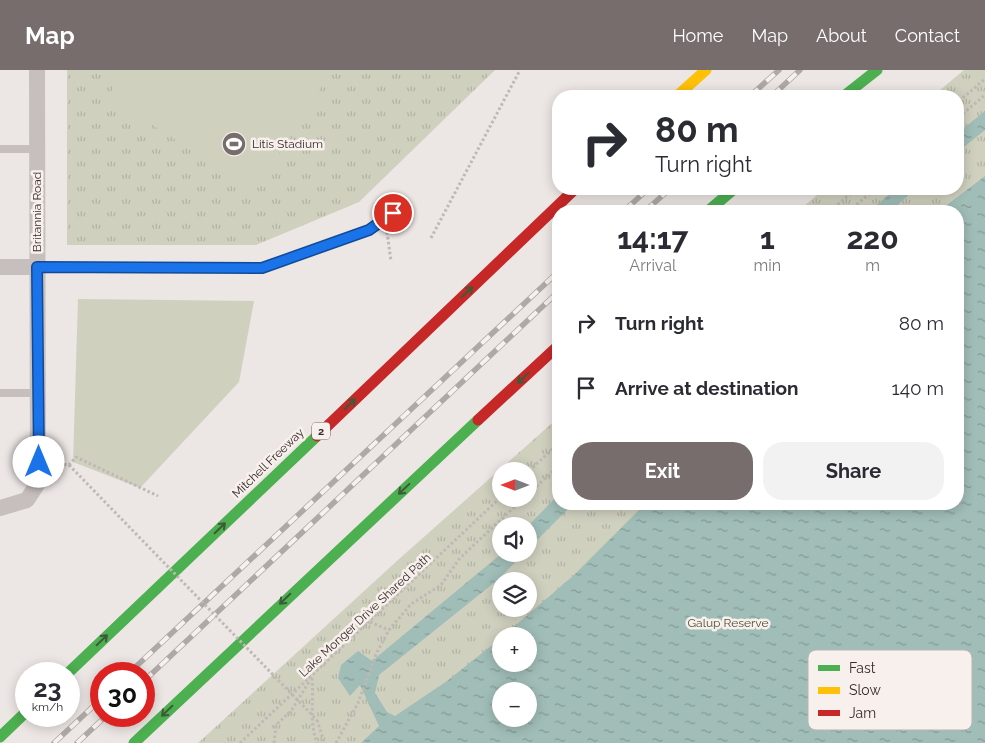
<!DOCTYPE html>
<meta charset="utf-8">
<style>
:root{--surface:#fff;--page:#f2f2f3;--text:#2b2b33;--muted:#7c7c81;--accent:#766d6c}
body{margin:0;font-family:Raleway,sans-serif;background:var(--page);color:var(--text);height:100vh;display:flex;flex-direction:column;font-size:19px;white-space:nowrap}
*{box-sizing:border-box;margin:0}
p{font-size:16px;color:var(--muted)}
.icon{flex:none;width:28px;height:28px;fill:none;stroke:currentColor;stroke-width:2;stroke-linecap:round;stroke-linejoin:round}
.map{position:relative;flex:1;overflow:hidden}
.details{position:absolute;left:552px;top:135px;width:412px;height:305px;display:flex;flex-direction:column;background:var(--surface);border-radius:20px;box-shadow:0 2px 12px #0003}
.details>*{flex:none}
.banner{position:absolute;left:552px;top:20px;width:412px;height:105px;border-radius:20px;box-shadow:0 2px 12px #0003;background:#fff;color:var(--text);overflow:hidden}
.needle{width:32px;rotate:270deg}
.fabs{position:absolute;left:492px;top:392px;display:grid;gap:10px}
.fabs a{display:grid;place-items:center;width:45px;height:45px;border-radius:50%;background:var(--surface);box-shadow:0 2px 12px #0003;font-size:25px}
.speed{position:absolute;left:15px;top:592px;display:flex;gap:10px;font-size:25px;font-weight:700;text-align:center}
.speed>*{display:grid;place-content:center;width:65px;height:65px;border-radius:50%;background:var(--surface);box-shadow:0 2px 12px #0003;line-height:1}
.speed small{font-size:12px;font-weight:400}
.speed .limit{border:8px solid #d22;background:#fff;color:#111}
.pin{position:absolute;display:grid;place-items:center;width:42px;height:42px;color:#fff;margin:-21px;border:2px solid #fff;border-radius:50%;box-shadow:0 1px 5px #0007}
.me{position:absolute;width:55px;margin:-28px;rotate:0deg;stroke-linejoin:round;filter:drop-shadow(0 0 4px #0008)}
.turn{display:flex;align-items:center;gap:18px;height:105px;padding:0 20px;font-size:22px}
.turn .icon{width:65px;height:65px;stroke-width:2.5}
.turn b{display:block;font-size:35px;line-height:42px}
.eta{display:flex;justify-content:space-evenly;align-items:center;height:85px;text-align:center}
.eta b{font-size:30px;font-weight:700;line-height:35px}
.action{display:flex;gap:10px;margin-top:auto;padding:10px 20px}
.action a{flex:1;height:58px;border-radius:20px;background:var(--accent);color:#fff;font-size:20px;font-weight:700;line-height:58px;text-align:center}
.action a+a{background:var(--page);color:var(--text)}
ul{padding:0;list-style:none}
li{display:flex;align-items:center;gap:15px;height:65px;padding:0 20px}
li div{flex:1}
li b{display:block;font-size:19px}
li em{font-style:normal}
header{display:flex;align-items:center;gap:30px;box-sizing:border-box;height:70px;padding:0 25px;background:var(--accent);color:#fff}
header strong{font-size:24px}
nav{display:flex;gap:28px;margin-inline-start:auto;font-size:18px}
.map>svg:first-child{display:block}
</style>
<header>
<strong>Map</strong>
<nav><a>Home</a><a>Map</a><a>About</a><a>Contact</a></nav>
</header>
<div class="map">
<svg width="985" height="673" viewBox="0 0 985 673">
<defs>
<pattern id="park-tufts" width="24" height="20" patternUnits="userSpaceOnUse" patternTransform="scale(1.25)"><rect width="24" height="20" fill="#d0d0bf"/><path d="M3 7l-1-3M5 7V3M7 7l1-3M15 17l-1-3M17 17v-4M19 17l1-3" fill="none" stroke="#b3b3a4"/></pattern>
<pattern id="water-ripples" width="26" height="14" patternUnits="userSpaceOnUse" patternTransform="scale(1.25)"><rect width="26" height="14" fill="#a1bdb7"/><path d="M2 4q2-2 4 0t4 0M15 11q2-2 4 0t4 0" fill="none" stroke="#849a95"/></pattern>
</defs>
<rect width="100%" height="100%" fill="#ece6e4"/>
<path fill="url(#park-tufts)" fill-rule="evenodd" d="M67 0H495L359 132 256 175H67Z
M964 0H985V673H198L398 490 559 347V434H959V141H798L824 119H959V26H933ZM501 401H529V429H501ZM501 456H529V484H501ZM501 511H529V539H501ZM501 566H529V594H501ZM501 621H529V649H501Z"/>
<path fill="#d0d0bf" d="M125 0H332L256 120 108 27Z
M78 229 254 231 239 312 140 418 73 392Z"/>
<path fill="url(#water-ripples)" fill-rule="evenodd" d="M985 41V60L959 81V62Z
M985 106V673H361L379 656 360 615 350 626 338 608 341 595 358 581 372 591 501 484H523L500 508 379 605 375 623 387 642 395 646 447 611 501 568V594H529V566H503L574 505 645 434H959V141H939ZM501 621H529V649H501Z
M895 119H915L891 141H870Z
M559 424V434H573L529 478 528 456Z"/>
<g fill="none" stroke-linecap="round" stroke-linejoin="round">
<path stroke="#bfb8b5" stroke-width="3" stroke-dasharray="2.5 2.5" stroke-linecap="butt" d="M959 31 985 9
M959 47 985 25
M830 141 856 119
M849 141 875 119
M387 162 391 191
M431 168 520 0
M54 393 69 395 76 387 158 426
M529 401 559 373
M529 423 559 396
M370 552 389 560
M312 608C314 630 309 652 317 673
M317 650 323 668 321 673
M240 673 501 427
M274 673 276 655 291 641 309 612
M336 673 358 633 376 584 389 560 411 534 441 515 460 488 523 429"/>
<path stroke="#c6bfbd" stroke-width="8" d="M0 79H37
M37 197 262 198 369 160 393 143
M0 323H38"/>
<path stroke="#c6bfbd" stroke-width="16" d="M0 197H37
M0 438 27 430 38 413 37 0"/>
<path stroke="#4caf50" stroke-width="11" d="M844 26 877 0
M708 141 734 119
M67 604 317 366
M0 667 26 642
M134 673 478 350"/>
<path stroke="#ffc107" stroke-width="11" d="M677 26 706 0"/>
<path stroke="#c62828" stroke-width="11" d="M478 350 559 275
M317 366 575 119"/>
<g stroke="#aea9a7" stroke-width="5.5">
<path id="rail" d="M750 26 779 0
M772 26 800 0
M624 141 648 119
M645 141 670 119
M128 604 559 201
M144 611 559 221
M54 673 101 629
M77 673 106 646"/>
</g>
<use href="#rail" stroke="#f8f0ec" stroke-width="4" stroke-dasharray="11" stroke-linecap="butt"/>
<path stroke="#bfb8b5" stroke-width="3" stroke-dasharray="2.5 2.5" stroke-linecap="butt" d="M69 395 317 650"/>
</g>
<defs><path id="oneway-shaft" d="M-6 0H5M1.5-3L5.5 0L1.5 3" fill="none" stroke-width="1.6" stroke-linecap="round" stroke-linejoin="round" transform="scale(1.25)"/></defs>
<g stroke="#3e5a38">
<use href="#oneway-shaft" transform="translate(467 222) rotate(-44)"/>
<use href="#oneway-shaft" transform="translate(523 308) rotate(137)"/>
<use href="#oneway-shaft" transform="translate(350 334) rotate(-44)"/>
<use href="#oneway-shaft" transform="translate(404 419) rotate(137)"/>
<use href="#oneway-shaft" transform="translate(220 458) rotate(-44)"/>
<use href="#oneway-shaft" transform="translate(285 529) rotate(136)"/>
<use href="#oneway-shaft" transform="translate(102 570) rotate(-44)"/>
<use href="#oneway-shaft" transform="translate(167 641) rotate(136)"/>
</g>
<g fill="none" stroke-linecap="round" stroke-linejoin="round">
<g stroke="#114b97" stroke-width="12">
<path id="route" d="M39 392 37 197 262 198 369 160 393 143"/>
</g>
<use href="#route" stroke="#1a73e8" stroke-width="9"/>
</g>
<defs>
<g id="stadium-disc" transform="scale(1.25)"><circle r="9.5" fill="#766d6c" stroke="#f8f0ec"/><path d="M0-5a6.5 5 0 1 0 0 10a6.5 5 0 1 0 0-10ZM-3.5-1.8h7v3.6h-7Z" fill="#fff"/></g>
</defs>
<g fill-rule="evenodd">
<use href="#stadium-disc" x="234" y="74"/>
</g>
<g text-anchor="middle" stroke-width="5" stroke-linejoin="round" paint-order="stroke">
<rect fill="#f8f0ec" stroke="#716765" stroke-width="1" x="312" y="352.5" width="18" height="17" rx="4"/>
<g font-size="11" font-weight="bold" fill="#372c2b">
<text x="321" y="365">2</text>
</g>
<g font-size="12" fill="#372c2b" stroke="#f8f0ec" text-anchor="start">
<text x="252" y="78">Litis Stadium</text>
</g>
<g font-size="12" fill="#372c2b" stroke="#f8f0ec">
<text transform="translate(37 142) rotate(-90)" y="4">Britannia Road</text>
<text transform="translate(268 393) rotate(-44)" y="4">Mitchell Freeway</text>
<text transform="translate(365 545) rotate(-43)" y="4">Lake Monger Drive Shared Path</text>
</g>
<g font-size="12" fill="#4c5231" stroke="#f8f0ec">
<text x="728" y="557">Galup Reserve</text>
</g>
</g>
<rect x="808" y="580" width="164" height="80" rx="8" fill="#f8f0ec" stroke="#beb5b2" stroke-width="1"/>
<rect x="818" y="595" width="22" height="6" fill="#4caf50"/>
<rect x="818" y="617" width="22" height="7" fill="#ffc107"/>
<rect x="818" y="640" width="22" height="6" fill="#c62828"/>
<g font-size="14" fill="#372c2b">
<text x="849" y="603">Fast</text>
<text x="849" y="625">Slow</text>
<text x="849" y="648">Jam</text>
</g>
</svg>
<div class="fabs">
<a><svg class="needle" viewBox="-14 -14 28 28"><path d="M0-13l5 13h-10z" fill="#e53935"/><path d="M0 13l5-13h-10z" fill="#7c7c81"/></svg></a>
<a><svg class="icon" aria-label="sound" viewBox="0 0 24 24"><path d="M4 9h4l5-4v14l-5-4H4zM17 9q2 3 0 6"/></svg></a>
<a><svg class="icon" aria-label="layers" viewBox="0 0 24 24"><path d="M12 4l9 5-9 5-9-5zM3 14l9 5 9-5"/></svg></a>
<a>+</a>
<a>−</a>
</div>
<div class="speed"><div>23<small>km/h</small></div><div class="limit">30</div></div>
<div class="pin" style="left:393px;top:143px;background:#d93025"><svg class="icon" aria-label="arrive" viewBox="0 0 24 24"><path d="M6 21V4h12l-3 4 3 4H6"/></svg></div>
<svg class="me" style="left:39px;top:392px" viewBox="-20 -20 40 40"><circle r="19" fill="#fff"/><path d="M0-13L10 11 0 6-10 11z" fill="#1a73e8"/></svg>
<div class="banner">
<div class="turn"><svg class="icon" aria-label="right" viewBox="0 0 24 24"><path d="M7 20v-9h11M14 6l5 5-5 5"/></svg><div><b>80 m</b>Turn right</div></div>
</div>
<section class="details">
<div class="eta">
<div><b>14:17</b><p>Arrival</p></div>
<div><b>1</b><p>min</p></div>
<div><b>220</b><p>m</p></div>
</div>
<ul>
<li><svg class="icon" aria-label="right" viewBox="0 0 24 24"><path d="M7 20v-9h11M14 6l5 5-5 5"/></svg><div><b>Turn right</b></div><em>80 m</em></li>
<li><svg class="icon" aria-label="arrive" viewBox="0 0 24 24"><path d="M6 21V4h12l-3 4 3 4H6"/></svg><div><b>Arrive at destination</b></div><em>140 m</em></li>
</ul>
<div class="action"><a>Exit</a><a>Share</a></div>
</section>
</div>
